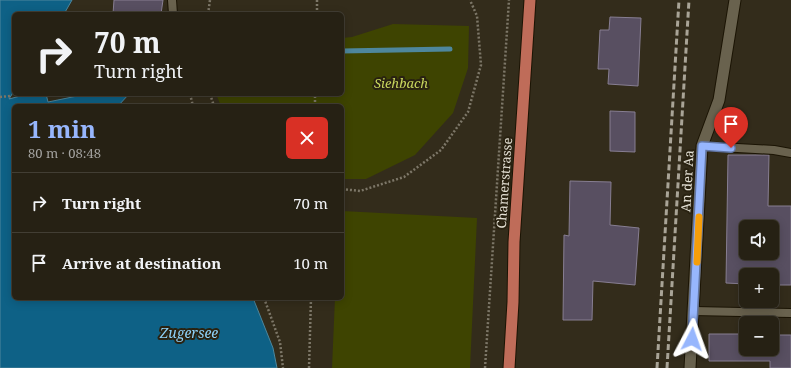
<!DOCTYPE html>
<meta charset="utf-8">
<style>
:root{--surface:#262114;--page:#322e22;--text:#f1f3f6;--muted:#a4a3a0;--line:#423e34;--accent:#97b6fd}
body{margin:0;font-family:"Noto Serif",serif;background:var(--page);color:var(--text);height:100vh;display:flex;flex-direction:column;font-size:15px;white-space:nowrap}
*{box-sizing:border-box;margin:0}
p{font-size:13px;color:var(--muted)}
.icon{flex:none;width:22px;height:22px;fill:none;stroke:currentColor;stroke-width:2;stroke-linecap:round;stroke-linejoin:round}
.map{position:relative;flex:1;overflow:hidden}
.side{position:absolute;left:12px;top:104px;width:332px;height:196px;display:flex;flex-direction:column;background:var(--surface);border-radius:6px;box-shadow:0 2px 10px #0003,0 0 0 1px var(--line)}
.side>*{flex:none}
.guide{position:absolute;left:12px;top:12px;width:332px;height:84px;border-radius:6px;box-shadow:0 2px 10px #0003,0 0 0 1px var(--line);background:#262114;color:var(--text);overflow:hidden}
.fabs{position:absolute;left:739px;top:220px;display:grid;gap:8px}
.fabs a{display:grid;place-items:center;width:40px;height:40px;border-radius:6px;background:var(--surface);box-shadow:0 2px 10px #0003,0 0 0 1px var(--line);font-size:20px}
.pin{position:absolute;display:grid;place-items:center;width:34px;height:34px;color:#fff;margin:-41px -17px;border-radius:50% 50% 50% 0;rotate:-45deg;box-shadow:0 0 4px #0007}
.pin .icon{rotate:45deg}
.me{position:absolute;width:44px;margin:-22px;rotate:4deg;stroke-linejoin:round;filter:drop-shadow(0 0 3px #0008)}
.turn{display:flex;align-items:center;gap:14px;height:84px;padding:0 16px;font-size:18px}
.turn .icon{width:52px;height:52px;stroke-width:2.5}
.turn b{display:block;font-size:28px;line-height:34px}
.round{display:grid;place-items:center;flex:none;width:42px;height:42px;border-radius:6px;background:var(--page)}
.summary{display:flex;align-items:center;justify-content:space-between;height:68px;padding:0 16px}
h1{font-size:24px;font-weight:700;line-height:30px;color:var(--accent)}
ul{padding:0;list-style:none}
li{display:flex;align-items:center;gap:12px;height:60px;padding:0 16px;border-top:1px solid var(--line)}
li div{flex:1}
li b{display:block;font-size:15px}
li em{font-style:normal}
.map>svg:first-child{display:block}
</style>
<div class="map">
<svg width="791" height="368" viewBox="0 0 791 368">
<rect width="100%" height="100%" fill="#332c1b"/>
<path fill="#3e4401" d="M393 24 469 26 468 68 453 113 415 155 366 179H342V106H221L216 94H342V38L352 37Z
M342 211 477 218 470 368H332L335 298H342Z"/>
<path fill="#0e6186" stroke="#4e879d" d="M0 0H72L64 14H14V91L9 99 28 94H46L48 102 87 94H129L118 106H14V298H253L273 348 277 368H0Z"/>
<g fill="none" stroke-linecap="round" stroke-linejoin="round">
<path stroke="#4e879d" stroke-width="5" d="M342 51 450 49"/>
</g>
<path fill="#584f61" stroke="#877e92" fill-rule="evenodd" d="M114 0H163L161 14H113Z
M610 17 641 18 638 86 608 84 609 69H598L600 30H609Z
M610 111 635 112V152L610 151Z
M728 155H769L768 206H791V285H772V275H746V284L726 283ZM746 227H772V253H746Z
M570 181 611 182 610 225 639 228 635 285 593 281 592 320H563L564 235 569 236Z
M709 334H746V349H772V335H791V368H770V361H709Z"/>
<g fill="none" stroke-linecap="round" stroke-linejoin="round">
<g stroke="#1b1404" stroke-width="10">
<path id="service" d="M172 0 173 14
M702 146 774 150 791 153
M694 311 791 313"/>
</g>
<g stroke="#1b1404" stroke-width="13">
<path id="minor" d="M690 368 702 146 719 100 735 0"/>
</g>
<g stroke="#1b1404" stroke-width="13">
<path id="primary" d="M509 368 513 302 514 242 530 0"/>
</g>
<path stroke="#7d7768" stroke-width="2.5" stroke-dasharray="2 2" stroke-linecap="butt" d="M208 14 210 0
M317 14V0
M190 94 193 106
M210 94 214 106
M0 97 10 96
M315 106V94
M342 189 360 191 404 177 441 150 468 112 481 65 477 16 470 0
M264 298 280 342 283 368
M309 368 311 298
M485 368 509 0"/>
<use href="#service" stroke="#69624e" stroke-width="8"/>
<use href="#minor" stroke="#69624e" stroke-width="11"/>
<use href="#primary" stroke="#bf6c59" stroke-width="11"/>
<path stroke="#a9a497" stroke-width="3" stroke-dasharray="6 3" stroke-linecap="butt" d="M657 368 679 0
M667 368 689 0"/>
</g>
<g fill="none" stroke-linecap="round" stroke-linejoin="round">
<g stroke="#6276a4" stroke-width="10">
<path id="route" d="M692 339 702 146 731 148"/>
</g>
<use href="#route" stroke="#97b6fd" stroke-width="7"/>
<path stroke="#f59e0b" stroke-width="7" d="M697 262 699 217"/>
</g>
<g text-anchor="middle" stroke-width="4" stroke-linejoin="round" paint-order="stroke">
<g font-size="13" font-style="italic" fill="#c8d65d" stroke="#292211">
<text x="401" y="88">Siehbach</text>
</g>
<g font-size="13" fill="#e4e0d4" stroke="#292211">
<text transform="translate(687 181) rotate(-87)" y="5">An der Aa</text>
<text transform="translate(504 183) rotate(-86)" y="5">Chamerstrasse</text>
</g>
<g font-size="14" font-style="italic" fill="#8dd1f8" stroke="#292211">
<text x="189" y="338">Zugersee</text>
</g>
</g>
</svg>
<div class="fabs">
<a><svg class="icon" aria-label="sound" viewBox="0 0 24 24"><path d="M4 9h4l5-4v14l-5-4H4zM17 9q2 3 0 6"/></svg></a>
<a>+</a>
<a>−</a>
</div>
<div class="pin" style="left:731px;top:148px;background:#d93025"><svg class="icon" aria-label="arrive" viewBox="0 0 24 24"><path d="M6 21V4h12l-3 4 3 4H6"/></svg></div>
<svg class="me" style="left:692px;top:339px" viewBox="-20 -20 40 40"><path d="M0-17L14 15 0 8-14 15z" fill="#97b6fd" stroke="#fff" stroke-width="4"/></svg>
<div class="guide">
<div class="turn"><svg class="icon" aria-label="right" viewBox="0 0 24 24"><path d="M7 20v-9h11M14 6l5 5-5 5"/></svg><div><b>70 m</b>Turn right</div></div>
</div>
<section class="side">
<div class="summary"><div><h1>1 min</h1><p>80 m · 08:48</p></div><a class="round" style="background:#d93025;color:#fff"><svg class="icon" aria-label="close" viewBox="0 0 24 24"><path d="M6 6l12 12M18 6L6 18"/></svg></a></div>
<ul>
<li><svg class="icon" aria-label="right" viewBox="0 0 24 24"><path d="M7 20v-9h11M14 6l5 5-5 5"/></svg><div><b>Turn right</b></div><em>70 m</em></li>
<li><svg class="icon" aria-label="arrive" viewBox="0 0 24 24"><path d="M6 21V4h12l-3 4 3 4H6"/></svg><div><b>Arrive at destination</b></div><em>10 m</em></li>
</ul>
</section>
</div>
